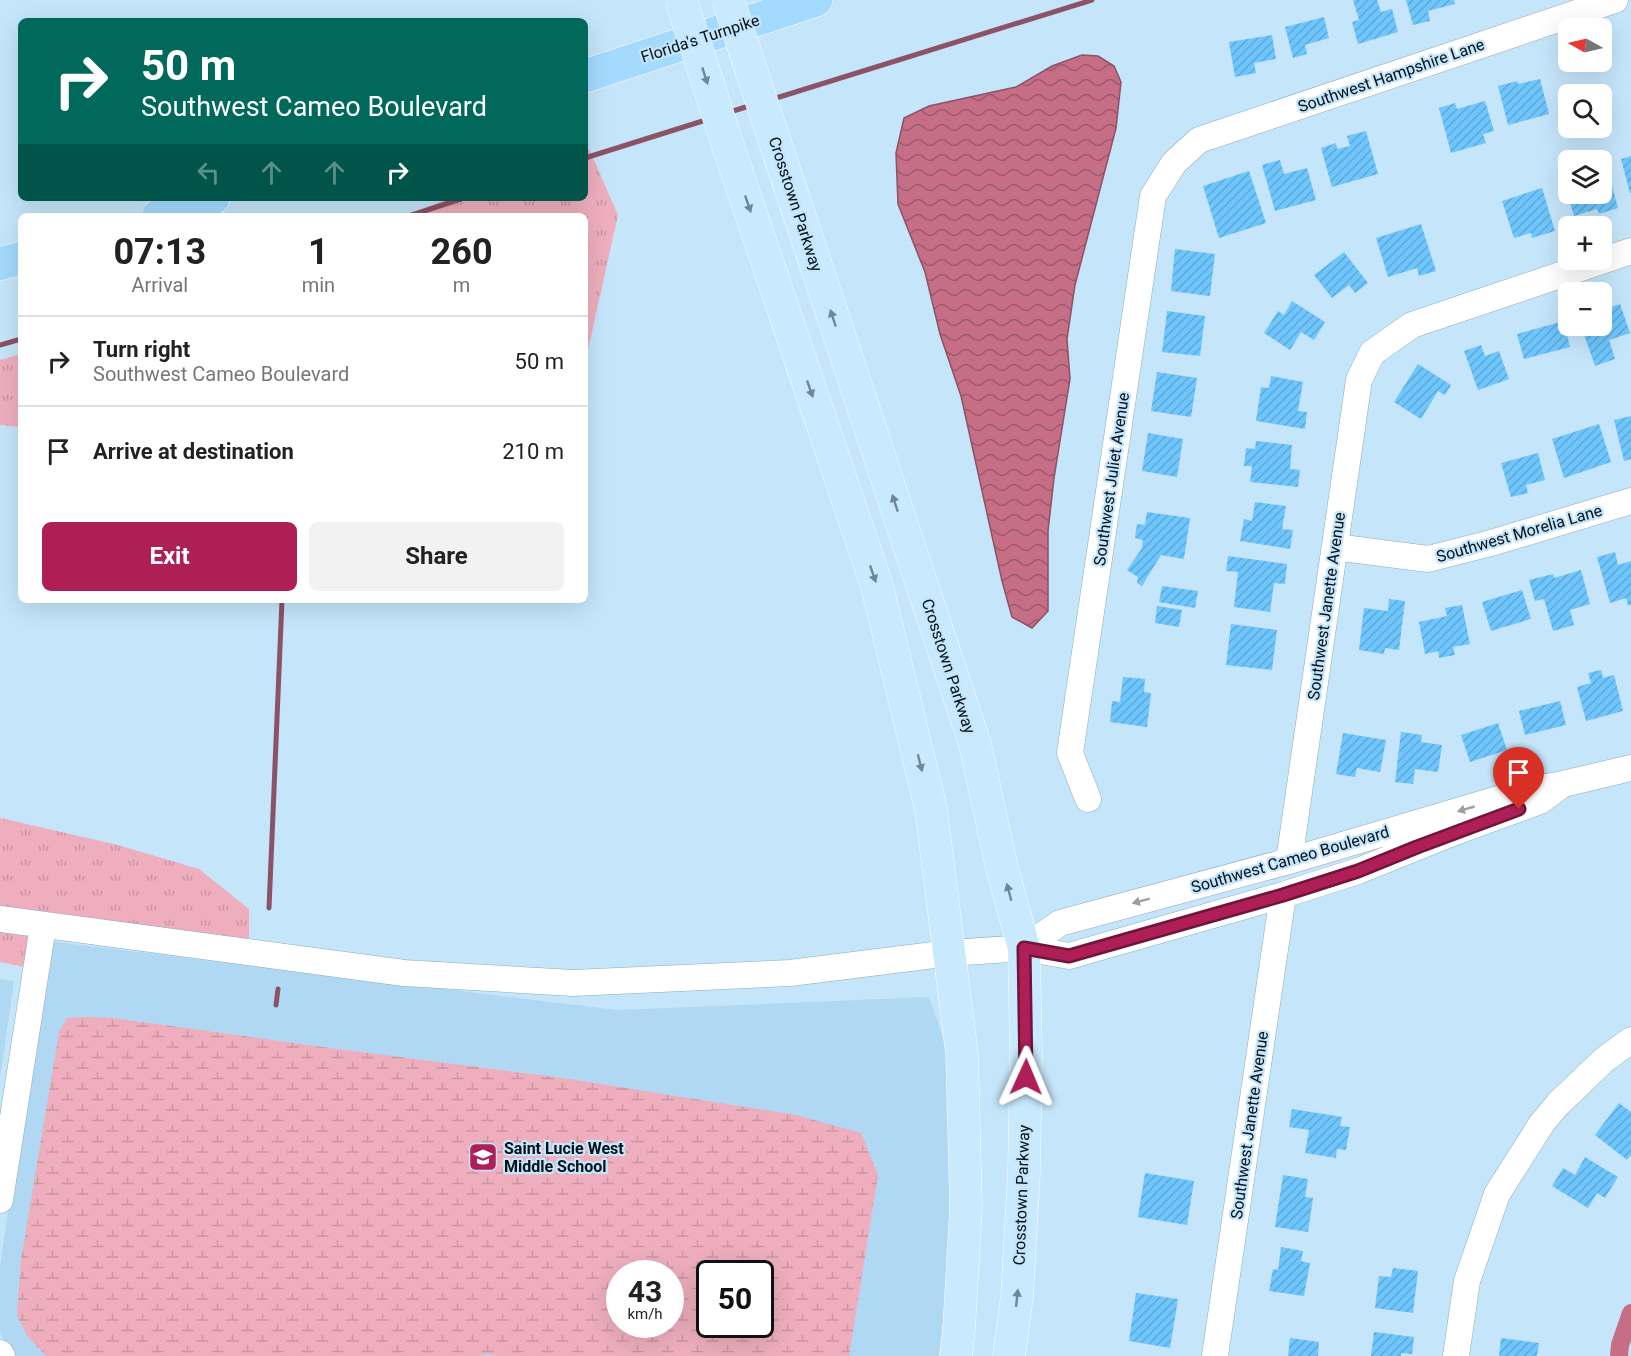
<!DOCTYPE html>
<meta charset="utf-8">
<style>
:root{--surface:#fff;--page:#f2f2f2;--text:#222;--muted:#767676;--line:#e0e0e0;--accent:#ae1f58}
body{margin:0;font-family:Roboto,sans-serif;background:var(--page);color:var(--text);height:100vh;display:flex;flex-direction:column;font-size:22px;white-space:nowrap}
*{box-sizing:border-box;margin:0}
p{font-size:20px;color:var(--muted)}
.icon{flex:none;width:33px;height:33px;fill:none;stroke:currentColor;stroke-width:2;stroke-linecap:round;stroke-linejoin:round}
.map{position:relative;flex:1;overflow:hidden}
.panel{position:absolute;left:18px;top:213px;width:570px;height:390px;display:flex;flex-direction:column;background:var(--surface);border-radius:9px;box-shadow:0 6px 24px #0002}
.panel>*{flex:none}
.top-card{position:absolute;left:18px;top:18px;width:570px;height:183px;border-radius:9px;box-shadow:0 6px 24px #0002;background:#00695c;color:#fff;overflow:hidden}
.needle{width:39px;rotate:278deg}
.controls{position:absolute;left:1558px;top:18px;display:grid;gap:12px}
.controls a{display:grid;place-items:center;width:54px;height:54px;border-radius:9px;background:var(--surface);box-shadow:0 6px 24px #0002;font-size:30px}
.speed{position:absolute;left:606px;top:1260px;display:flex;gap:12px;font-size:30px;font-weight:700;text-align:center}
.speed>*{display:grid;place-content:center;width:78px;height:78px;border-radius:50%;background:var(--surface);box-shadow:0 6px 24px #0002;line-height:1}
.speed small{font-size:15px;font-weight:400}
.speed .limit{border:3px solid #111;border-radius:9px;background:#fff;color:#111}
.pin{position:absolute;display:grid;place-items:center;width:51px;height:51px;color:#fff;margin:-62px -26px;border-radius:50% 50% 50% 0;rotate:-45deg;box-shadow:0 0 6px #0007}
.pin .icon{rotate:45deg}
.me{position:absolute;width:66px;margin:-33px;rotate:1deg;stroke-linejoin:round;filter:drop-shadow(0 0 4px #0008)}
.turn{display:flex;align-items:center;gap:21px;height:126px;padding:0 24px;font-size:27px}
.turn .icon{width:78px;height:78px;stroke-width:2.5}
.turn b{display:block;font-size:42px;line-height:51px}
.lanes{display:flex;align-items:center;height:57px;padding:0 24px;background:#0003;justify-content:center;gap:30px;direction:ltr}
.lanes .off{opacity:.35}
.eta{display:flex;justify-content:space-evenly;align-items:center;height:102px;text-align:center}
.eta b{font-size:36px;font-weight:700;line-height:42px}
.primary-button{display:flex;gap:12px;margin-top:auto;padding:12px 24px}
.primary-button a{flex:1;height:69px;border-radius:9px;background:var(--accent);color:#fff;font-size:24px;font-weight:700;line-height:69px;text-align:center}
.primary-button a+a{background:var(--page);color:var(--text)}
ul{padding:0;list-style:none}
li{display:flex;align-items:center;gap:18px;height:90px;padding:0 24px;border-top:2px solid var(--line)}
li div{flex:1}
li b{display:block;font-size:22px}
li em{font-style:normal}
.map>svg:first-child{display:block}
</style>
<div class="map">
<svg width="1631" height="1356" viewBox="0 0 1631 1356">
<defs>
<pattern id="grass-tufts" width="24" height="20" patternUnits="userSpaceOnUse" patternTransform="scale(1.5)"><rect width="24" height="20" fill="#eeaebd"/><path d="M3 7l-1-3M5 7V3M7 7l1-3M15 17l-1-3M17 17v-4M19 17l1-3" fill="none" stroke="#cb95a2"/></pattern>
<pattern id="wetland-marsh" width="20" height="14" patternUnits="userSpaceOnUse" patternTransform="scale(1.5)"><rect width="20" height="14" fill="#eeaebd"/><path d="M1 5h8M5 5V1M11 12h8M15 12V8" fill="none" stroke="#cb95a2"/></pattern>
<pattern id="water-waves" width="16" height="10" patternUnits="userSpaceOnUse" patternTransform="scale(1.5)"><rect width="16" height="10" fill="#c66e86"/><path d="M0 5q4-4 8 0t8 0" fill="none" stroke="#9f596d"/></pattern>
<pattern id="building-hatch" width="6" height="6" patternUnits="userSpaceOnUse" patternTransform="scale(1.5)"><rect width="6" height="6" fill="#6ec6fc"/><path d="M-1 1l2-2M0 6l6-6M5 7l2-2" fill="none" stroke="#5ea9d7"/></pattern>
</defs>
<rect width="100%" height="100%" fill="#c5e5fa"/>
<path fill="#b1d8f2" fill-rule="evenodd" d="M48 941 617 1010 929 997 949 1054 950 1260 939 1356H15L9 1352 0 1332V1267ZM620 1274H670V1324H620ZM710 1274H760V1324H710Z
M0 979 14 981 0 1079Z"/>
<path fill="url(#grass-tufts)" d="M589 149 618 215 587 354 585 353V216H404L450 198H585V151Z
M21 354V429L20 427 0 425V360Z
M0 818 118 845 199 869 249 909V956L46 932 34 969 0 962Z"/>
<path fill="url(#wetland-marsh)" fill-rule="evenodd" d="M87 1017 113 1018 337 1049 563 1078 796 1115 861 1133 878 1175 849 1356H498L485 1354 480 1356H46L28 1337 17 1315 21 1260 59 1032 67 1018ZM620 1274H670V1324H620ZM710 1274H760V1324H710Z"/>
<path fill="url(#water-waves)" stroke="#8c5265" stroke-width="1.5" d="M1082 55 1098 56 1114 66 1121 82 1116 128 1075 285 1067 339 1070 379 1054 478 1048 531V611L1032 628 1012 617 1002 581 961 396 940 334 925 272 898 204 896 153 904 118 929 106 1016 87 1052 66Z"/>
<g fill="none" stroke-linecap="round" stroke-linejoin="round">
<path stroke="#8c5265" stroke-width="5" d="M773 99 1092 0
M727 113 752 105
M585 158 709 119
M409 216 464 198
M0 345 21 339
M269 908 282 600
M276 1005 278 989"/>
<path stroke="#c66e86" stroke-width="18" d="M1619 1356 1620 1345 1631 1313"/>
</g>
<path fill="url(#building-hatch)" d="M1353 0H1377L1381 12 1392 9 1398 32 1358 44 1352 22 1359 20Z
M1406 0H1454L1455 4 1428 11 1430 21 1413 25Z
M1324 17 1329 38 1305 45 1307 54 1293 58 1285 27Z
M1272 35 1276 59 1254 63 1256 73 1235 77 1229 42Z
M1540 79 1549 114 1508 125 1498 86 1517 81 1518 84Z
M1485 101 1494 131 1483 134 1486 143 1451 153 1439 108 1455 103 1457 109Z
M1366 131 1378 174 1332 187 1321 148 1336 143 1337 149 1350 146 1347 136Z
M1631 156V193H1630L1621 159Z
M1280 160 1284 174 1307 168 1316 200 1275 211 1262 165Z
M1249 171 1266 223 1219 238 1203 186Z
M1611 182 1618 208 1599 214 1597 209 1574 216 1568 196 1575 194H1602V185Z
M1542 188 1555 231 1532 238 1531 233 1514 238 1502 201Z
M1421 224 1436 271 1419 276 1417 268 1388 277 1376 238Z
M1175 249 1215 254 1210 296 1171 291Z
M1344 252 1368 283 1355 293 1349 285 1332 298 1314 275Z
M1292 301 1325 322 1314 340 1301 332 1290 350 1264 333 1278 311 1284 315Z
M1620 304 1630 333 1609 340 1615 359 1595 366 1581 326H1602V310Z
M1167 311 1205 316 1200 356 1162 352Z
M1564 321 1570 347 1524 359 1517 334Z
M1481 345 1485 356 1499 351 1509 379 1478 390 1464 351Z
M1418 364 1451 385 1445 395 1438 391 1421 419 1394 402Z
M1157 372 1197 378 1191 417 1151 411Z
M1271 376 1303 382 1298 411 1307 412 1305 429 1256 421 1261 387 1269 388Z
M1631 416V459L1624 461 1614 420Z
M1599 424 1611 462 1564 478 1552 439Z
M1148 433 1183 439 1177 477 1142 471Z
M1256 441 1292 445 1290 469 1300 470 1298 487 1250 482 1252 466H1244L1246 448 1255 449Z
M1538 453 1545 480 1526 485 1528 493 1511 497 1501 463Z
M1255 502 1286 506 1282 529 1293 530 1290 549 1240 541 1244 519 1252 521Z
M1147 512 1190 518 1184 559 1161 555 1142 586 1137 583 1138 577 1127 570 1142 548 1143 540 1135 538 1137 524 1145 525Z
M1615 552 1618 565 1631 561V605H1628L1626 598 1610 603 1597 557Z
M1228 556 1287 564 1285 584 1274 583 1270 612 1234 607 1238 572 1226 571Z
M1581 570 1590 604 1570 610 1574 625 1553 631 1544 599 1535 601 1529 580 1553 574 1554 578Z
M1162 586 1198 591 1195 608 1159 602Z
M1522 590 1531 619 1491 631 1482 602Z
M1389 599 1405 601 1399 650 1385 648 1384 654 1359 650 1364 608 1388 611Z
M1462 605 1470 644 1453 647 1455 655 1439 658 1438 651 1425 654 1419 622 1447 616 1445 608Z
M1157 606 1182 610 1179 627 1155 623Z
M1231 624 1277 630 1272 670 1226 665Z
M1601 670 1603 678 1614 675 1623 711 1586 721 1577 687 1591 683 1588 673Z
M1123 677 1145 679 1144 692 1151 693 1147 727 1110 722 1112 701 1120 702Z
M1560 701 1566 725 1525 735 1519 711Z
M1498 723 1507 750 1470 762 1461 735Z
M1401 732 1422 735 1421 742 1442 745 1438 772 1415 769 1413 784 1395 782Z
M1343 733 1386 740 1380 772 1357 768 1355 777 1336 774Z
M1619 1103 1631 1112V1155L1627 1160 1595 1135Z
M1292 1109 1342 1117 1340 1126 1350 1127 1346 1150 1337 1149 1336 1158 1305 1153 1309 1130 1289 1127Z
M1585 1157 1618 1177 1605 1198 1597 1193 1588 1208 1552 1186 1563 1168 1575 1175Z
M1145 1173 1194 1181 1187 1225 1138 1217Z
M1283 1175 1308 1179 1305 1197 1313 1198 1308 1232 1275 1227Z
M1281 1247 1303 1251 1301 1261 1310 1263 1304 1296 1269 1291 1273 1269 1278 1270Z
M1393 1268 1418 1271 1413 1313 1375 1308 1379 1276 1391 1277Z
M1136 1293 1178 1299 1170 1348 1129 1341Z
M1374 1332 1414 1337 1412 1354 1401 1353V1356H1371Z
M1290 1338 1319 1342 1318 1356H1288Z
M1501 1338 1539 1343 1537 1356H1499Z"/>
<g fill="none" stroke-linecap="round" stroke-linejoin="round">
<g stroke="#8dabc0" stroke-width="27">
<path id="minor" d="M1335 547 1428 559 1491 543 1631 501
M1546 787 1563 784 1631 768
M1088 799 1070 753 1153 196 1174 163 1199 140 1615 0
M1289 861 1359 380 1372 353 1412 325 1631 251
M0 919 404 973 573 983 790 973 950 953 1024 948 1069 956 1283 895 1358 871 1455 832 1540 801 1563 784
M1024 948 1060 923 1289 861 1505 797
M0 1200 43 926
M0 1353 2 1356
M1215 1356 1283 895
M1456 1356 1467 1281 1497 1194 1542 1123 1558 1104 1604 1060 1631 1040"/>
</g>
<g stroke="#fff" stroke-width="33">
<path id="major" d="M773 136 975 744 1002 868 1024 948 1026 1053 1024 1172 1017 1296 1009 1356
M729 149 877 586 931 809 962 1054 966 1208 959 1329 956 1356"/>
</g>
<g stroke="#fff" stroke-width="34">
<path id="highway" d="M585 76 816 0
M158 216 213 198
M0 264 21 258"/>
</g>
<use href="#minor" stroke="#fff" stroke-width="26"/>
<use href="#major" stroke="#c8e9fe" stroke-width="32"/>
<use href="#highway" stroke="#a3dafe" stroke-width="33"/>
<g stroke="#fff" stroke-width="33" stroke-linecap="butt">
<path id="major-bridge" d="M681 0 729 149
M728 0 773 136"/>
</g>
<use href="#major-bridge" stroke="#c8e9fe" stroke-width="32"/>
</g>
<defs><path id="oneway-solid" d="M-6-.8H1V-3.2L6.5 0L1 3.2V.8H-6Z" transform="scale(1.5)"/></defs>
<g fill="#708796">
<use href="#oneway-solid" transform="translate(705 76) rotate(72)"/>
<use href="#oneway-solid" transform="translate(748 204) rotate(71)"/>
<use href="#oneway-solid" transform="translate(833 318) rotate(-108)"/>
<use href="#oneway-solid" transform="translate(810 389) rotate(71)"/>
<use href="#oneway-solid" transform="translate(895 503) rotate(-108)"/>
<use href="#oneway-solid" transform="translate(873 574) rotate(71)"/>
<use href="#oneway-solid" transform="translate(920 763) rotate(76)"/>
<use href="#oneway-solid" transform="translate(1009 892) rotate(-105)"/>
<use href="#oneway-solid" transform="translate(1017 1298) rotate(-84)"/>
</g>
<g fill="#9b9fa2">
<use href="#oneway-solid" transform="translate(1466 809) rotate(164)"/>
<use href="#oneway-solid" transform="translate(1141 901) rotate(165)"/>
</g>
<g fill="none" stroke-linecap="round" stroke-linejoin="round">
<g stroke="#711439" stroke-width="15">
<path id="route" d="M1026 1077 1024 948 1069 956 1283 895 1358 871 1417 847 1519 809"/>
</g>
<use href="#route" stroke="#ae1f58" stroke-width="10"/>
</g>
<defs>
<g id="school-square" transform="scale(1.5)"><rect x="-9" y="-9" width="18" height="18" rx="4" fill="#ae1f58" stroke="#c5e5fa"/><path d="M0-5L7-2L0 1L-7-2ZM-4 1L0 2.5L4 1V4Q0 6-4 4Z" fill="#fff"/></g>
</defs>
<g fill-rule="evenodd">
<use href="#school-square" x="483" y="1157"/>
</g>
<g text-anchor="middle" stroke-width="4.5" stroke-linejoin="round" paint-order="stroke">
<g font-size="16" fill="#051017" stroke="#c5e5fa">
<text transform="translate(700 38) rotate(-18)" y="6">Florida's Turnpike</text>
<text transform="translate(1391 75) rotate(-19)" y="6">Southwest Hampshire Lane</text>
<text transform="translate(796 204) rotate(72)" y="6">Crosstown Parkway</text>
<text transform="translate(1111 479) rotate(-82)" y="6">Southwest Juliet Avenue</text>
<text transform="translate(1519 533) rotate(-16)" y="6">Southwest Morelia Lane</text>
<text transform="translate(1326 606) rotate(-82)" y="6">Southwest Janette Avenue</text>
<text transform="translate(949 666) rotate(72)" y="6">Crosstown Parkway</text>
<text transform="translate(1290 859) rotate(-16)" y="6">Southwest Cameo Boulevard</text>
<text transform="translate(1249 1125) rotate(-82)" y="6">Southwest Janette Avenue</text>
<text transform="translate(1021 1195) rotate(-88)" y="6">Crosstown Parkway</text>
</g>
<g font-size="16" font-weight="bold" fill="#051017" stroke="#c5e5fa" text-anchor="start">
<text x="504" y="1154">Saint Lucie West<tspan x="504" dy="18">Middle School</tspan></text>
</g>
</g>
</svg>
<div class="controls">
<a><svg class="needle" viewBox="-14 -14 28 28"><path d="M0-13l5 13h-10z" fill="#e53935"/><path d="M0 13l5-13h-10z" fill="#767676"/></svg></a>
<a><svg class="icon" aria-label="search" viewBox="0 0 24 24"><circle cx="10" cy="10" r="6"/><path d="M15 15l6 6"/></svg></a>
<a><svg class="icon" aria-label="layers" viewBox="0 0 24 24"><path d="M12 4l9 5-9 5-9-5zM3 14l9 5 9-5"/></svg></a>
<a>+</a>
<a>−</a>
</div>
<div class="speed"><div>43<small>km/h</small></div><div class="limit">50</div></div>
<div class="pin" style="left:1519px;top:809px;background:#d93025"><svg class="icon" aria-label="arrive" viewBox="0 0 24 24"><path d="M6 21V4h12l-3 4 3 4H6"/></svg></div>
<svg class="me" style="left:1026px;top:1077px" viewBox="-20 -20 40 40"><path d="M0-17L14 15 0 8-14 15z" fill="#ae1f58" stroke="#fff" stroke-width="4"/></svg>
<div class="top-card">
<div class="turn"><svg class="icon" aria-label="right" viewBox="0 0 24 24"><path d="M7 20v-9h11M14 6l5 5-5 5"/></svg><div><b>50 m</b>Southwest Cameo Boulevard</div></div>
<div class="lanes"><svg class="icon off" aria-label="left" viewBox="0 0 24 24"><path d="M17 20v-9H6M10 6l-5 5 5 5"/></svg><svg class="icon off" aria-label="ahead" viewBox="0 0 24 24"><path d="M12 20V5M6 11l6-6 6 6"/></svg><svg class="icon off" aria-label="ahead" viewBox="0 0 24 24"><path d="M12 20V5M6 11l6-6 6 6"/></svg><svg class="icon" aria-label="right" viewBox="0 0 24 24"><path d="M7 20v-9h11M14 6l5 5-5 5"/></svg></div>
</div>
<section class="panel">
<div class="eta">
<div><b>07:13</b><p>Arrival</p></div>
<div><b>1</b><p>min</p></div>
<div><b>260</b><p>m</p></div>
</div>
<ul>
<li><svg class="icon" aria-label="right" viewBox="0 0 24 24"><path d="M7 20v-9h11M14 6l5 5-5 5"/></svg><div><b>Turn right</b><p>Southwest Cameo Boulevard</p></div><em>50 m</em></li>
<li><svg class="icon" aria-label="arrive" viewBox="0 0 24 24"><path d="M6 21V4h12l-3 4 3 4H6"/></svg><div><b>Arrive at destination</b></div><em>210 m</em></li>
</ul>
<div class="primary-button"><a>Exit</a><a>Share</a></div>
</section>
</div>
